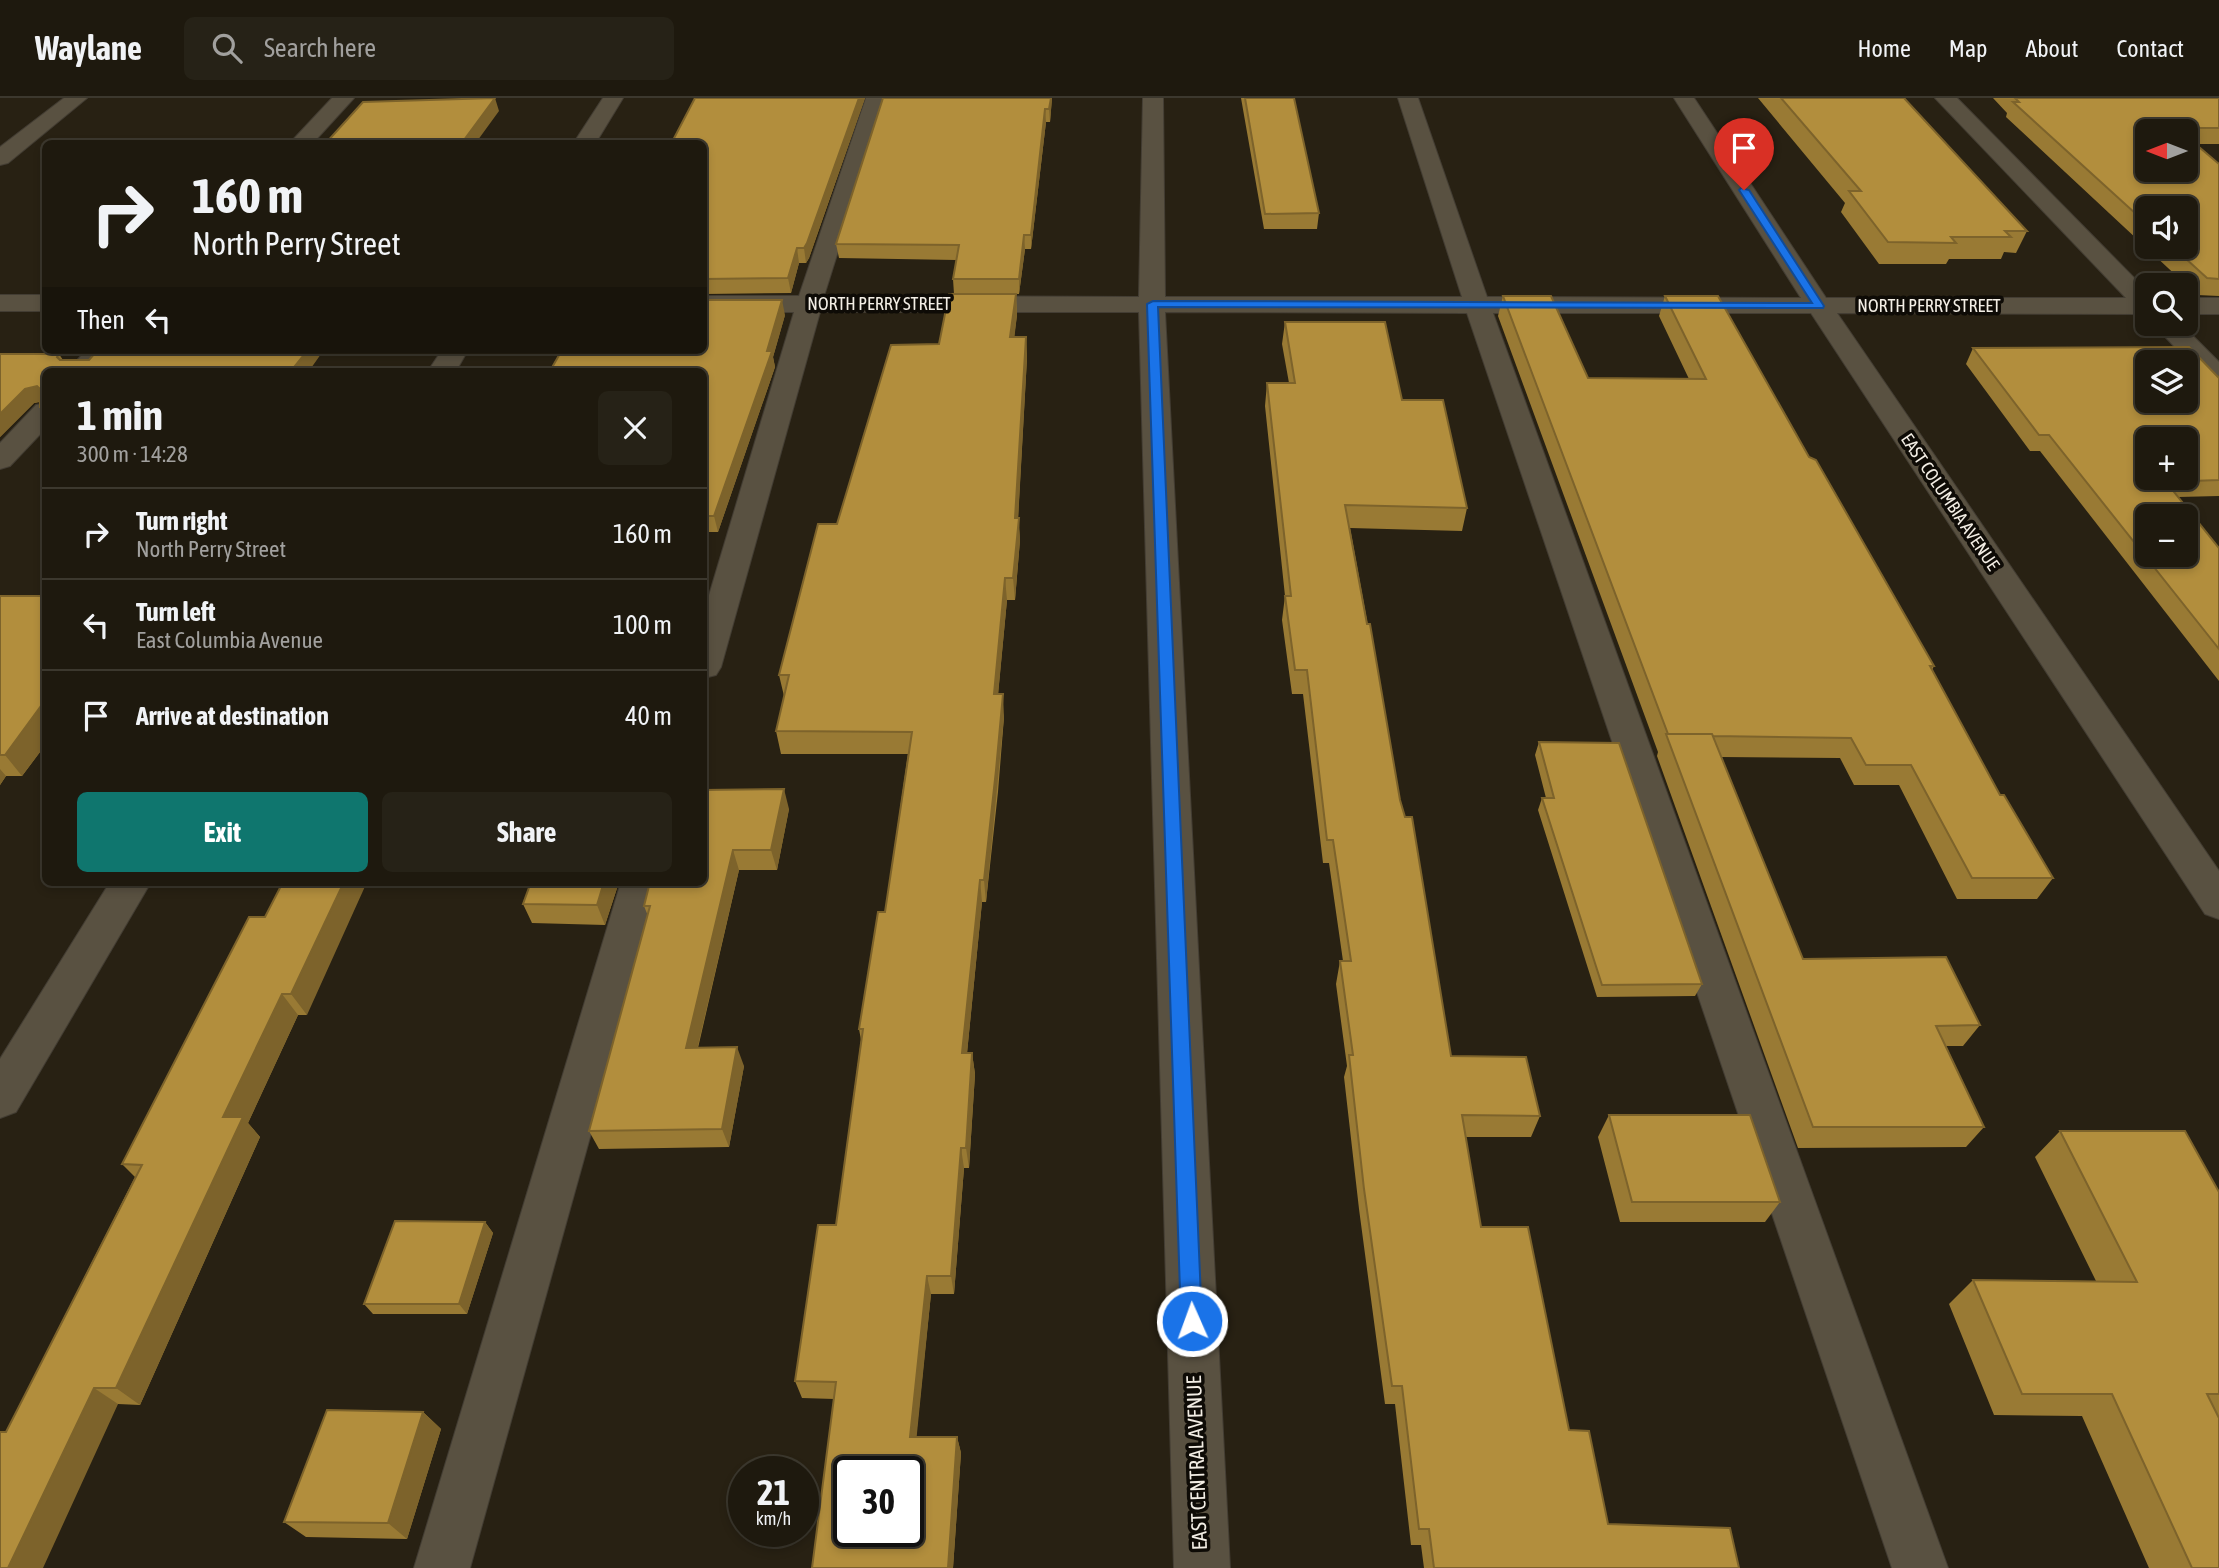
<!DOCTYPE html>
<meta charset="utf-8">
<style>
:root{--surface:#1e190e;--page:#262217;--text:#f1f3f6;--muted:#a1a09e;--line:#3c382e;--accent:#0f766e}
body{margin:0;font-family:"Asap Condensed",sans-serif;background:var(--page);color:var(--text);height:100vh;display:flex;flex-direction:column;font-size:26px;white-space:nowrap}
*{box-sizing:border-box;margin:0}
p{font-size:23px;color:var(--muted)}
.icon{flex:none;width:38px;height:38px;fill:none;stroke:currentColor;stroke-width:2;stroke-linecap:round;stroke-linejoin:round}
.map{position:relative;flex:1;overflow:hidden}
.sheet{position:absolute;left:42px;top:270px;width:665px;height:518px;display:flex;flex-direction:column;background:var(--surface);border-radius:10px;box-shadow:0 4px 10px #0003,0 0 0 2px var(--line)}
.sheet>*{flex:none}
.hud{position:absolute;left:42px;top:42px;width:665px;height:214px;border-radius:10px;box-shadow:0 4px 10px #0003,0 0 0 2px var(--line);background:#1e190e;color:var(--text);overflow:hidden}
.needle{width:46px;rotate:270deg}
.fabs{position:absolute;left:2135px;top:21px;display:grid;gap:14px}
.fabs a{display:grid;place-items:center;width:63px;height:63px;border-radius:10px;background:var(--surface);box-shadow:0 4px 10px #0003,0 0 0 2px var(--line);font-size:35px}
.speed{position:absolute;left:728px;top:1358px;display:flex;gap:14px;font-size:35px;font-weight:700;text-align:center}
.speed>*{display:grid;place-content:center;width:91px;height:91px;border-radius:50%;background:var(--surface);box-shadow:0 4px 10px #0003,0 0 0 2px var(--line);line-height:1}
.speed small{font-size:18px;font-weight:400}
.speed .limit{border:4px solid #111;border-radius:10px;background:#fff;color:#111}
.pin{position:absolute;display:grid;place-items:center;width:60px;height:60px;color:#fff;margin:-72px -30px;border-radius:50% 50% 50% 0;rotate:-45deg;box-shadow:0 0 7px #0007}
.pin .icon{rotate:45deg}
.me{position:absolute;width:77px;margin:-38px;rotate:358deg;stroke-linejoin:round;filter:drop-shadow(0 0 5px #0008)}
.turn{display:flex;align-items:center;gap:24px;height:147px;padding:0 35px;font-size:32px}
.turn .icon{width:91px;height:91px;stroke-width:2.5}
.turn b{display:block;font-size:49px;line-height:60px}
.then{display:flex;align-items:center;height:66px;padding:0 35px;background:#0003;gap:14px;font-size:26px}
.round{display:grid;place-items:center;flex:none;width:74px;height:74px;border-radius:10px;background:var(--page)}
.summary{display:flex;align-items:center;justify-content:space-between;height:119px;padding:0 35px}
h1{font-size:42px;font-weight:700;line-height:52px}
.primary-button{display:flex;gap:14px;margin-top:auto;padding:14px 35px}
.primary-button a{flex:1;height:80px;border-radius:10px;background:var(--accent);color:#fff;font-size:28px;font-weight:700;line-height:80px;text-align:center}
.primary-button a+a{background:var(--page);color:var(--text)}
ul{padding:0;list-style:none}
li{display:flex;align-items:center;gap:21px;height:91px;padding:0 35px;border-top:2px solid var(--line)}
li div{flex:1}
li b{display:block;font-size:26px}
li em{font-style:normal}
header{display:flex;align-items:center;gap:42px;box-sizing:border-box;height:98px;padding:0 35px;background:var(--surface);border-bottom:2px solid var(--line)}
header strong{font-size:33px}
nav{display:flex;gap:38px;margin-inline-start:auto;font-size:24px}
.search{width:490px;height:63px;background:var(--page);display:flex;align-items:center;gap:18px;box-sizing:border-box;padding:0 24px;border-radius:10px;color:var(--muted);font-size:26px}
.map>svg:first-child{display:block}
</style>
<header>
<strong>Waylane</strong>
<div class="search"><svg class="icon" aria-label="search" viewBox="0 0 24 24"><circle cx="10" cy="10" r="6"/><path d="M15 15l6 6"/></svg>Search here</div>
<nav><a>Home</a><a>Map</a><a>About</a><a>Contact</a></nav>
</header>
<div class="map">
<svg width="2219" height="1470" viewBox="0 0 2219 1470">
<rect width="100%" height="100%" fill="#282113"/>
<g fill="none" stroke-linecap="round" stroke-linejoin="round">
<g stroke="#433d33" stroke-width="2">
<path id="minor" d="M64 0H87L8 65 0 67V49Z
M332 0H354L312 46H289Z
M603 0H623L595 46H573Z
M866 0H886L824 198 1139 199 1143 0H1163L1165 199H1462L1398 0H1418L1487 199 1801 200 1674 0H1694L1826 200H2126L1935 0H1957L2147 193V216L1837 215 2219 773V821L2205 816 1811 215H1493L1948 1470H1892L1467 215 1165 214 1230 1470H1174L1139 214H820L721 569 716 577 704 580V514L794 214H704V198H799Z
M0 197H46V213H0Z
M2186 200H2219V216H2186Z
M2153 226H2181L2219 264V287L2209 285Z
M86 252H114L97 273H68Z
M442 252H468L456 273H428Z
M46 305V330L10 368 0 371V345L36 307Z
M110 784H151L16 1014 0 1020V961Z
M621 784H661L470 1470H414Z"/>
</g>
<use href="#minor" fill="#595141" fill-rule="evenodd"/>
</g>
<path fill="#997a34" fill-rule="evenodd" d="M695 0H865L809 160 806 165H799L791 195 704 196V46Z
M1052 0 1050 24H1046L1031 151H1025L1019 196H1016L1017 217 1014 239H1026L1027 260 1018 420 1020 442 1015 502H1007L998 596 1004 619 998 694 986 804H982L967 955H972L975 976 969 1070H964L954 1196H931L916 1339H957L961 1355 953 1470 834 1301 802 1300 795 1283 836 1127 861 942 859 931 885 814 908 656H781L776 633 784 598 779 577 837 426 939 246 954 196 953 181 956 162 839 160 836 146Z
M1241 0H1294L1319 115 1317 131H1264Z
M1758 0H1904L2027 133 2016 155 2004 154 2001 161H1949L1946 166H1879L1841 114 1845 105Z
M1993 0H2219V46H2195L2219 66V198L2197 197 2006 19 2007 15ZM2147 33H2186V72ZM2147 110 2186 149H2147Z
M1503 198 1588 280 1689 281 1659 218 1665 198 1809 359 1934 568 1932 572 2000 697 2053 780 2037 801H1957L1899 687H1854L1840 660 1721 659 1803 861 1980 927 1963 948H1946L1984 1029 1966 1049 1798 1050 1657 658 1658 654 1498 218Z
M785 217 773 259 775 269 718 434H704V273Z
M1285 224 1402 302 1467 410 1462 433 1350 430 1400 702 1451 958 1540 1018 1531 1039H1465L1481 1129 1608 1426 1739 1470H1424L1421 1447H1411L1395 1306H1385L1359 1111 1344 979 1347 968 1336 886 1340 863H1343L1329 765H1323L1303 596H1292L1282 522 1285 498 1265 308 1267 285H1289L1282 246Z
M1973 250 2219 280V398L2178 399 2219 450V583L2040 353H2030L1966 266Z
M0 256H59L63 262 321 256 46 273V319L40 309V304L34 305 0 339Z
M0 498H46V646L22 678H6L0 687Z
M1539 644 1702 886 1695 898 1597 899 1538 712 1542 700H1546L1535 657Z
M704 692 789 711 777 772H739L698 950 744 968 729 1049 599 1051 589 1033 648 818 644 808Z
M619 784 605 827 532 825 523 806Z
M265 819 307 917H298L248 1025 260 1039 140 1307 118 1306 6 1334 135 1079 122 1066Z
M1609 1017 1780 1104 1765 1124H1620L1598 1039Z
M2060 1033 2219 1094V1318H2218L2219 1470H2149L2082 1318 1994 1317 1949 1206 1973 1182 2096 1183 2035 1059Z
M485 1124 493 1135 467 1216H373L364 1206Z
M423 1314 441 1331 407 1441 306 1439 284 1424Z"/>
<path fill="#7d632b" d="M495 0 499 13 475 46H461Z
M859 0H865L809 160 806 165 804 150Z
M1051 0H1052L1050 24 1049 11Z
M1045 11 1046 24 1031 151V137Z
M1024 137 1025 151 1019 196V181Z
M797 150 799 165 791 195 788 180Z
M1016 196 1017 217 1012 260 1010 239Z
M782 202 785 217 773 259 775 269 718 434 714 418 767 253Z
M1026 239 1027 260 1017 442 1015 420Z
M306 252H319L321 256 309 273H291Z
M37 288 45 302 34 305 0 339V316L25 291Z
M1019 420 1020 442 1015 502 1013 480Z
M1005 480 1007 502 996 619 994 596Z
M1003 596 1004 619 986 804 984 782Z
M46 601V646L22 678 5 657Z
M0 671 6 678 0 687Z
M784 691 789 711 777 772 771 752Z
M733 752 739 772 693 969 686 950Z
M980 782 982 804 965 976 962 955Z
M344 784H367L307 917 291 896Z
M604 784H619L605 827 597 807Z
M282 896 298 917 248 1025 260 1039 140 1307 116 1290 223 1019Z
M737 949 744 968 729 1049 722 1031Z
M972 955 975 976 969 1070 966 1050Z
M961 1050 964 1070 954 1196 951 1178Z
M485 1124 493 1135 467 1216 459 1206Z
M927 1178 931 1196 915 1355 910 1339Z
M94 1290 118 1306 43 1470H8Z
M423 1314 441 1331 407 1441 388 1425Z
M957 1339 961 1355 953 1470H948Z"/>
<path fill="#b28e3d" stroke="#7d632b" stroke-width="2" fill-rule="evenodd" d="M495 0 461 46H325L363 4Z
M695 0H859L807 145 804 150H797L788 180 704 181V46H671Z
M883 0H1051L1049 11H1045L1031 137H1024L1019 181H953L959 147 836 146Z
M1245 0H1294L1319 115 1265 116Z
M1781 0H1904L2027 133H2005L2011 139H1951L1956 145 1888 144 1849 93H1861Z
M2015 0H2219V30H2175L2179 33H2147V72H2186V38L2219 66V181L2207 180 2173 149H2186V110H2147V126L2013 4H2019Z
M949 196H1016L1010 239H1026L1015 420H1019L1013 480H1005L994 596H1003L996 672 984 782H980L962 955H972L966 1050H961L951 1178H927L910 1339H957L948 1470H812L836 1284 795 1283 818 1127H836L863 931H859L878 814H885L912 634 776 633 789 577H779L818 426H837L891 247 939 246ZM849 1374H908V1433H849Z
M1503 198H1551L1588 280 1706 281 1665 198H1718L1809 359 1816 362 1934 568H1930L2000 697H2004L2053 780H1972L1911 667H1866L1851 640 1713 638 1712 636H1668Z
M704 202H782L767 253H772L714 418H704V286L707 278H704V273H550L562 252H704Z
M1285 224H1385L1402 302H1443L1467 410 1345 407 1367 526H1370L1400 702 1405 719H1412L1451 958 1526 959 1540 1018 1462 1017 1481 1129H1528L1569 1332 1589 1333 1608 1426 1730 1430 1739 1470H1434L1429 1431H1419L1402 1288H1392L1364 1091 1349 957H1353L1340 863H1351L1333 742H1327L1307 572H1295L1285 498H1291L1267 285H1295Z
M2189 249 2219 280V382L2166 384 2219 450V551L2049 337H2039L1973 250ZM2147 264H2186V303H2147ZM2147 341H2186V380H2147ZM2147 418H2186V457H2147Z
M228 252H308L291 273H46V309H40V291L37 288 25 291 0 316V256H59L57 259 60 262H89L95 255 224 256Z
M0 498H46V601L5 657H0Z
M1666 636H1712L1803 861 1946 859 1980 927 1936 928 1984 1029H1813Z
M1539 644 1619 645 1702 886 1602 887 1542 700H1554Z
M784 691 771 752H733L686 950 737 949 722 1031 589 1033 650 808H644L650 784H704V692Z
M283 784H344L291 896H282L223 1019H243L116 1290H94L8 1470H0V1334H6L142 1067 122 1066 249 819H265Z
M531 784H604L597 807 523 806Z
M1609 1017H1750L1780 1104H1632Z
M2060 1033H2185L2219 1094V1296H2207L2219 1320V1470H2192L2112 1296H2022L1973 1182 2137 1184Z
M395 1123 485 1124 459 1206H364Z
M327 1312 423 1314 388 1425 284 1424Z"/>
<path fill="#1a73e8" stroke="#114b97" stroke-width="2" d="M1741 90 1749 92 1824 208 1823 210 1158 209 1202 1223 1199 1230 1192 1233 1185 1230 1181 1223 1147 206 1153 203 1812 205 1739 92Z"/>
<g text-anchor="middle" stroke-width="7" stroke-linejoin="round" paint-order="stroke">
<g font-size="18" fill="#f3eee5" stroke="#0e0b06">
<text x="879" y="212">NORTH PERRY STREET</text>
<text x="1929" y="214">NORTH PERRY STREET</text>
<text transform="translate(1950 404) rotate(56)" y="6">EAST COLUMBIA AVENUE</text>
</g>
<g font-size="21" fill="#f3eee5" stroke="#0e0b06">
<text transform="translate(1197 1365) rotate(-92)" y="7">EAST CENTRAL AVENUE</text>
</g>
</g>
</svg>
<div class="fabs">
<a><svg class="needle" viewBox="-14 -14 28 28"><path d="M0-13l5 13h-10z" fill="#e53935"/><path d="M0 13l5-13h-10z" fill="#a1a09e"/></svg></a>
<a><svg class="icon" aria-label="sound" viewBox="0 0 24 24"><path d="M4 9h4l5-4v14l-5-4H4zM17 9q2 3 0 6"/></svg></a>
<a><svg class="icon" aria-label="search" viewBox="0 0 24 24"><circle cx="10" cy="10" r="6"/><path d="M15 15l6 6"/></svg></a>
<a><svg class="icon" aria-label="layers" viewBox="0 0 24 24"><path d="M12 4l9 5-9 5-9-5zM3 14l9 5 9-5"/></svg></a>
<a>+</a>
<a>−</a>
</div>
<div class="speed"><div>21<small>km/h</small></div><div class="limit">30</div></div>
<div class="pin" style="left:1744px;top:92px;background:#d93025"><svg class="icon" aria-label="arrive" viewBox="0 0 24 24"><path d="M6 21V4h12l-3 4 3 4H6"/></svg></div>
<svg class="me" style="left:1192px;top:1223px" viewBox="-20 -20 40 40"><circle r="17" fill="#1a73e8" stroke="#fff" stroke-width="3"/><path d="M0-11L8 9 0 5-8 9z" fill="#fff"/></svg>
<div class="hud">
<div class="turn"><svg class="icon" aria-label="right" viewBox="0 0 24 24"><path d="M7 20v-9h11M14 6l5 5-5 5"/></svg><div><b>160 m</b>North Perry Street</div></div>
<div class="then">Then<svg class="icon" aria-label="left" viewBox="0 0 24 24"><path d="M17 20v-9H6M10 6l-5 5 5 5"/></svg></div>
</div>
<section class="sheet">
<div class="summary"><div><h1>1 min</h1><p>300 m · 14:28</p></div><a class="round"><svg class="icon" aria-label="close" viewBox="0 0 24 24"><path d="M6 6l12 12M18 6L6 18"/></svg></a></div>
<ul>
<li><svg class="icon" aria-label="right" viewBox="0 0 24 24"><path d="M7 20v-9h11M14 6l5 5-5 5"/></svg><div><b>Turn right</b><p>North Perry Street</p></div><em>160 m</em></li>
<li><svg class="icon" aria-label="left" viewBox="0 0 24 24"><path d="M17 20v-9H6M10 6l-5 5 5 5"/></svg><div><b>Turn left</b><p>East Columbia Avenue</p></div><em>100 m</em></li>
<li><svg class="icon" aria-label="arrive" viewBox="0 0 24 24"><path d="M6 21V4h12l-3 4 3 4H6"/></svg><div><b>Arrive at destination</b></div><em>40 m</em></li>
</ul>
<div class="primary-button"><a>Exit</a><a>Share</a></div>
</section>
</div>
